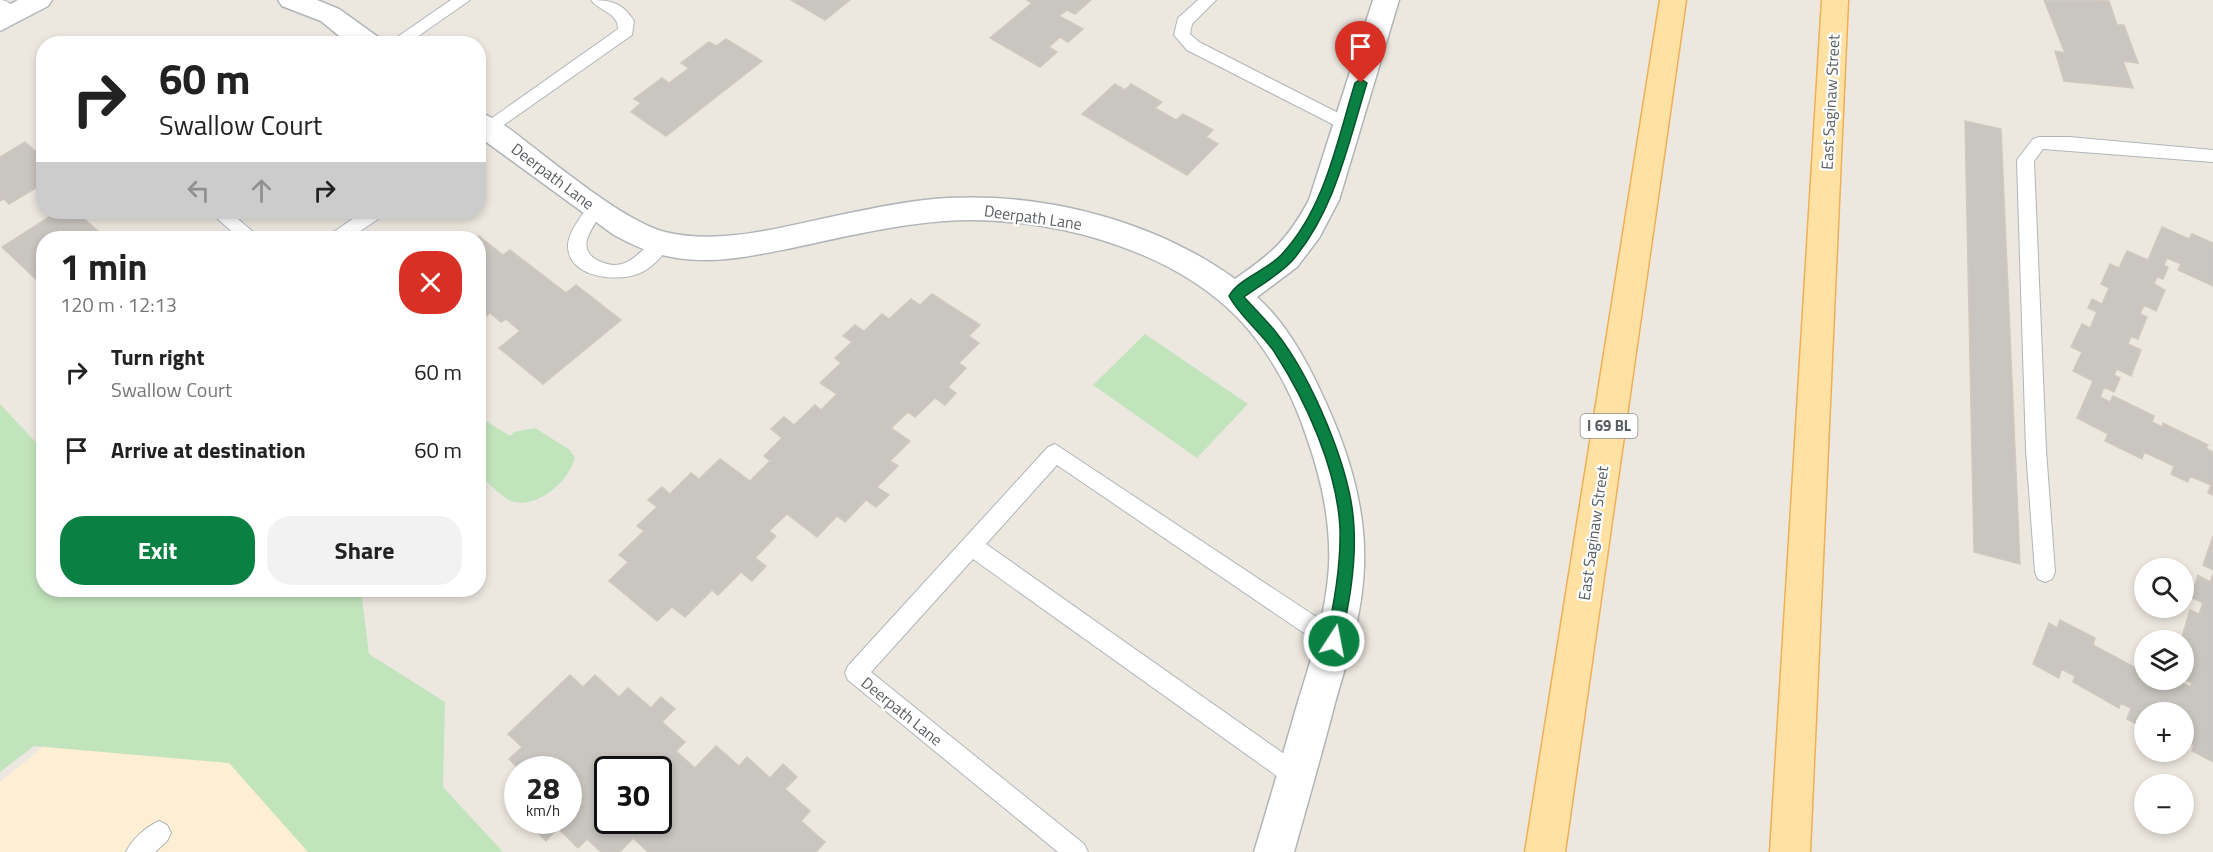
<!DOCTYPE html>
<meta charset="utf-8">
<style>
:root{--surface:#fff;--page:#f2f2f2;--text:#222;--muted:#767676;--accent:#0b8043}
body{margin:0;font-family:"Titillium Web",sans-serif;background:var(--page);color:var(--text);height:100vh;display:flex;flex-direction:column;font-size:22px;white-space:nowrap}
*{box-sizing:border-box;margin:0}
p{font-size:20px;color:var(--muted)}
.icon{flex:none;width:33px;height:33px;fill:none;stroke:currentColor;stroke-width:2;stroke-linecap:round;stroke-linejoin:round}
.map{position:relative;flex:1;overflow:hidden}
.side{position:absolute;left:36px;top:231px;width:450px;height:366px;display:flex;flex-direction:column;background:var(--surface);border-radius:24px;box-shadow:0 3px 9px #0003}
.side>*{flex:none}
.guide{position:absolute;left:36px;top:36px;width:450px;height:183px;border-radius:24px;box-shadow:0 3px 9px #0003;background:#fff;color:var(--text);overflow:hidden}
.fabs{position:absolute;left:2134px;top:558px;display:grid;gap:12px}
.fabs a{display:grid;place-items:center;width:60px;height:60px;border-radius:50%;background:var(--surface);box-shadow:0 3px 9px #0003;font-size:30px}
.speed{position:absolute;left:504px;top:756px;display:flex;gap:12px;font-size:30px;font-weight:700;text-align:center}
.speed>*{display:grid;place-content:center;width:78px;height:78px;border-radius:50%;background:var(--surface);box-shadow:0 3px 9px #0003;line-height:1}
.speed small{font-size:15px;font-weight:400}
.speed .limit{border:3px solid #111;border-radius:9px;background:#fff;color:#111}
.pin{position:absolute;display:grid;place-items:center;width:51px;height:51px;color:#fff;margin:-62px -26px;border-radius:50% 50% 50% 0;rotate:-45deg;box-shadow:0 0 6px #0007}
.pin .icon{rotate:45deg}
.me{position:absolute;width:66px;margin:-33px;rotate:11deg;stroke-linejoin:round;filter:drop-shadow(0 0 4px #0008)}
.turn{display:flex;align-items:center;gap:21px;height:126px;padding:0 24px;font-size:27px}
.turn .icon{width:78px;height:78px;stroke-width:2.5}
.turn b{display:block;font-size:42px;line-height:51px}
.lanes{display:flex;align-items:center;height:57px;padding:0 24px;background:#0003;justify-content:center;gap:30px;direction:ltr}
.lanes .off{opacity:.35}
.round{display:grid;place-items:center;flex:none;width:63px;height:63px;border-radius:24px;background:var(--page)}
.headline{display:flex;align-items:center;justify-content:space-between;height:102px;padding:0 24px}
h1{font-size:36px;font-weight:700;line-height:45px}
.cta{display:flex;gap:12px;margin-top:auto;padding:12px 24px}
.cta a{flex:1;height:69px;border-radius:24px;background:var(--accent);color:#fff;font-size:24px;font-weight:700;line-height:69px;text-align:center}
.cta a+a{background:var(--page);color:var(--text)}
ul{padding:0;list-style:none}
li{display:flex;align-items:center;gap:18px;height:78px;padding:0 24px}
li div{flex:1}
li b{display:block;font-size:22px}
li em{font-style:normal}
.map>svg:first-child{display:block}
</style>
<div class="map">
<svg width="2213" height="852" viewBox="0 0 2213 852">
<rect width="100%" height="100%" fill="#ece8e0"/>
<path fill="#fdeed4" d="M196 622 416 852H0V782Z"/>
<path fill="#c2e4bc" d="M1145 334 1248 404 1197 458 1093 385Z
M0 404 43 450 44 590H361L369 654 445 702 443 787 503 852H308L229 763 34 746 0 772Z
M478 416 510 436 514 432 535 428 570 450 575 458C569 481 537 510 511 501 500 496 488 482 479 474Z"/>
<path fill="#c9c5c0" stroke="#d1c8bf" stroke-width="1.5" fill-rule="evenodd" d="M791 0H850L825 20Z
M1027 0H1091L1075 14 1067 10 1059 16 1083 29 1068 42 1060 37 1049 47 1057 52 1040 67 990 38 1032 3Z
M2044 0 2109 1 2117 25H2124L2138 63 2123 61 2133 88 2064 81 2055 51 2065 53Z
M726 39 762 61 666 136 631 112 641 103 634 99 662 78 669 83 689 68 681 63 709 42 716 46Z
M1115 84 1125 90 1131 84 1162 102 1155 108 1176 120 1183 114 1213 130 1206 137 1218 144 1187 175 1082 114Z
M1965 121 2001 129 2020 564 1974 552Z
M25 142 35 151 44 146V173L38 177 44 183 9 204 4 199 0 201V157Z
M57 212 66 220 77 213 98 231 87 238H44V279L39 282 2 247Z
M2162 227 2189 239 2192 234 2213 243V286L2178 270 2181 264 2167 258 2164 265 2168 267 2163 279 2157 277 2154 284 2165 290 2156 311 2144 305 2140 314 2147 317 2138 339 2131 336 2128 344 2141 350 2131 376 2117 369 2114 375 2120 378 2114 392 2104 387 2100 397 2110 402 2113 396 2154 416 2152 422 2162 427 2163 423 2208 445 2206 448 2213 452V495L2208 493 2211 485 2190 476 2188 482 2171 474 2174 466 2144 452 2142 459 2105 441 2108 434 2077 418 2093 381 2073 371 2082 352 2071 347 2082 324 2090 328 2097 312 2088 308 2092 299 2102 304 2109 288 2101 284 2110 264 2119 268 2127 251 2148 260Z
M479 236 503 255 510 250 566 293 576 285 621 320 543 384 499 348 520 331 506 319 501 322 490 313 478 323V238H476Z
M932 294 980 325 969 336 979 343 959 363 966 368 948 387 956 393 945 405 935 398 915 417 908 412 891 428 910 441 890 461 898 466 877 487 889 495 876 507 866 500 845 522 837 516 817 537 787 514 769 531 776 536 755 558 766 566 752 581 741 572 718 595 712 590 685 617 672 607 657 621 609 581 628 562 619 555 644 531 637 526 657 507 648 500 662 487 670 494 691 473 699 479 720 459 750 481 770 461 764 456 782 438 771 429 784 417 794 425 815 405 821 410 837 394 820 383 841 363 835 358 852 342 843 336 855 325 864 331 882 314 889 319 911 299 920 305Z
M2213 536V570L2203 565Z
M2213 574V762L2192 751 2194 745 2184 739V712H2145V729L2127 719 2131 708 2120 703 2119 708 2073 682 2075 676 2061 669 2059 678 2033 664 2049 623 2057 628 2060 620 2095 638 2093 645 2143 672 2145 666V680H2177L2190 687 2192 683 2184 679V665L2189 649 2184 646V640H2181L2190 610 2199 614 2203 603 2191 597 2198 575 2210 582Z
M570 675 583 687 595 675 619 697 628 688 651 708 661 697 675 709 662 722 685 742 676 751 695 768 716 746 739 766 747 757 770 778 783 764 797 777 785 789 810 811 801 821 825 842 816 852H648L633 838 620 852H601L587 839 578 848 558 828 546 841 532 827 539 820H568V770H520L509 759 522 747 508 734ZM608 770H658V820H608Z"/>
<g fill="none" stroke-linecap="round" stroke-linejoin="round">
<g stroke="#b1b5b8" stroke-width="2">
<path id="service" d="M0 0C8 0 17 8 21 15L19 19H7L0 12Z
M451 0H470L407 44H387Z
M591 0C611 0 623 3 634 21L632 35 478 143V128L618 29C618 12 600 12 591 0Z
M1198 0H1216L1192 24 1190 34 1199 42 1354 121 1356 125 1354 129H1342L1187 50 1174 35 1178 18Z
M2039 137H2069L2213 150V162L2043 149 2034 161 2046 450 2055 572 2052 579 2045 582 2038 579 2035 572 2026 450 2017 160 2033 139Z
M596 201 602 203 605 208C596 224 573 247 597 260 635 280 645 232 667 239L670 244C664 255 652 268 640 273 618 283 567 278 568 245 569 230 583 215 590 203Z
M210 212H230L260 238H239Z
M363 212H384L381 217 350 238H329L332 233Z
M1055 444 1342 634 1345 641 1342 648 1334 651 1326 648 1057 465 986 544 1304 768 1307 776 1304 784 1296 787 1288 784 973 559 871 672 1084 844 1088 852H1058L848 680 845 673 848 666 1048 447Z
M159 821 167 825 171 833 167 841 155 852H126C132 839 146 827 159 821Z"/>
</g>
<g stroke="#b1b5b8" stroke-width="3">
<path id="minor" d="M278 0H317L339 9 378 37 381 44H349L321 21 282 6Z
M1373 0H1399L1339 200 1319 238 1297 267 1257 297C1288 325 1309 365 1326 403 1349 453 1366 509 1364 565 1363 612 1348 658 1335 703 1322 753 1308 802 1294 852H1254C1269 803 1283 754 1297 705 1311 660 1326 614 1329 567 1331 524 1322 481 1308 441 1294 397 1271 353 1239 319 1169 246 1042 214 944 221 891 225 839 238 787 249 751 256 714 264 677 258 655 255 634 246 614 235L478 136V111L500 122C542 152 619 220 665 232 722 246 785 226 840 215 875 208 911 200 948 198 1046 193 1155 221 1235 279 1272 253 1287 241 1309 200Z"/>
</g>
<g stroke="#b2b7bb" stroke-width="3">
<path id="secondary" d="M18 0H52L48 6 0 31V10Z"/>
</g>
<g stroke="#f0ae55" stroke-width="3">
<path id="primary" d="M1660 0H1686L1565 852H1525Z
M1822 0H1848L1810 852H1770Z"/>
</g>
<use href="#service" fill="#fff" fill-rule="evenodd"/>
<use href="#minor" fill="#fff" fill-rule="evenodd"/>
<use href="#secondary" fill="#fff" fill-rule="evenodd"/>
<use href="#primary" fill="#ffe2a3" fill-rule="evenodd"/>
</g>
<path fill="#0b8043" stroke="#07532c" stroke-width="1.5" d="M1361 79 1367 83C1348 144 1335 211 1292 261 1279 275 1259 286 1244 297 1254 308 1265 319 1275 331 1311 376 1352 470 1354 528 1356 567 1349 603 1341 641L1339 646 1334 648 1328 646 1326 641C1334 603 1341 566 1340 528 1337 469 1306 401 1275 353 1262 333 1240 317 1229 296 1239 278 1268 270 1282 254 1325 208 1337 141 1355 83Z"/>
<g text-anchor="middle" stroke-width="4.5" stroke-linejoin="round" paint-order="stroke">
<rect fill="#fff" stroke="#8b8e90" stroke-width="1.5" x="1580.5" y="414" width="57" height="24" rx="4.5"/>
<g font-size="15" font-weight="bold" fill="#595e61">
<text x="1609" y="431">I 69 BL</text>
</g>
<g font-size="16" fill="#595e61" stroke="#fff">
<text transform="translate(1830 102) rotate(-87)" y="6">East Saginaw Street</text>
<text transform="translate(553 176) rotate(37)" y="6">Deerpath Lane</text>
<text transform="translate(1033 217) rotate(8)" y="6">Deerpath Lane</text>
<text transform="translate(1593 533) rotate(-82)" y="6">East Saginaw Street</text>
<text transform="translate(902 711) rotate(39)" y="6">Deerpath Lane</text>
</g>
</g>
</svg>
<div class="fabs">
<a><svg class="icon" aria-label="search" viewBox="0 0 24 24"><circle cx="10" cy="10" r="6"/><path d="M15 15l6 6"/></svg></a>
<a><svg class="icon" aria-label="layers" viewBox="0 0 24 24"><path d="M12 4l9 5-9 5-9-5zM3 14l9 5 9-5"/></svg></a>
<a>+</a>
<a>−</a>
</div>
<div class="speed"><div>28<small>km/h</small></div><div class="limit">30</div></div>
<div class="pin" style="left:1361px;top:83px;background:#d93025"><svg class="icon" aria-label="arrive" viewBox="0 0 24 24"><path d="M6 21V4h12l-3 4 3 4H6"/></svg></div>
<svg class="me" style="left:1334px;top:641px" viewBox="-20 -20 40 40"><circle r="17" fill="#0b8043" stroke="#fff" stroke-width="3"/><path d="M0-11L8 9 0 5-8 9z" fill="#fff"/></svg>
<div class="guide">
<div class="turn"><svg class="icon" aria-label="right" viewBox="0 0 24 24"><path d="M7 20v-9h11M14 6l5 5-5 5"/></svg><div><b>60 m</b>Swallow Court</div></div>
<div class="lanes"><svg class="icon off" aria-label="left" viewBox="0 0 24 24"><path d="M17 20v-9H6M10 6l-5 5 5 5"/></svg><svg class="icon off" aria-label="ahead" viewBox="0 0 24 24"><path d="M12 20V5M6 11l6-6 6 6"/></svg><svg class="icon" aria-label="right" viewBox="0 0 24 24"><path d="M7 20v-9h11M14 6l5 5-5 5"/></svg></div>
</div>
<section class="side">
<div class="headline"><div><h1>1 min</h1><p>120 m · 12:13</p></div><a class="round" style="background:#d93025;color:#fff"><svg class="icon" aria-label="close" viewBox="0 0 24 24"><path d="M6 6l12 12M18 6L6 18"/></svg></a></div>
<ul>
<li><svg class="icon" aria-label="right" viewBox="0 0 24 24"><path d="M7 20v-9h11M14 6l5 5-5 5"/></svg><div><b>Turn right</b><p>Swallow Court</p></div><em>60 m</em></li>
<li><svg class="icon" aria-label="arrive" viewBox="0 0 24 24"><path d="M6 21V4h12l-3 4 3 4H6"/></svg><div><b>Arrive at destination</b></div><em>60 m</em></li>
</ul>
<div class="cta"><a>Exit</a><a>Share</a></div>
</section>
</div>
